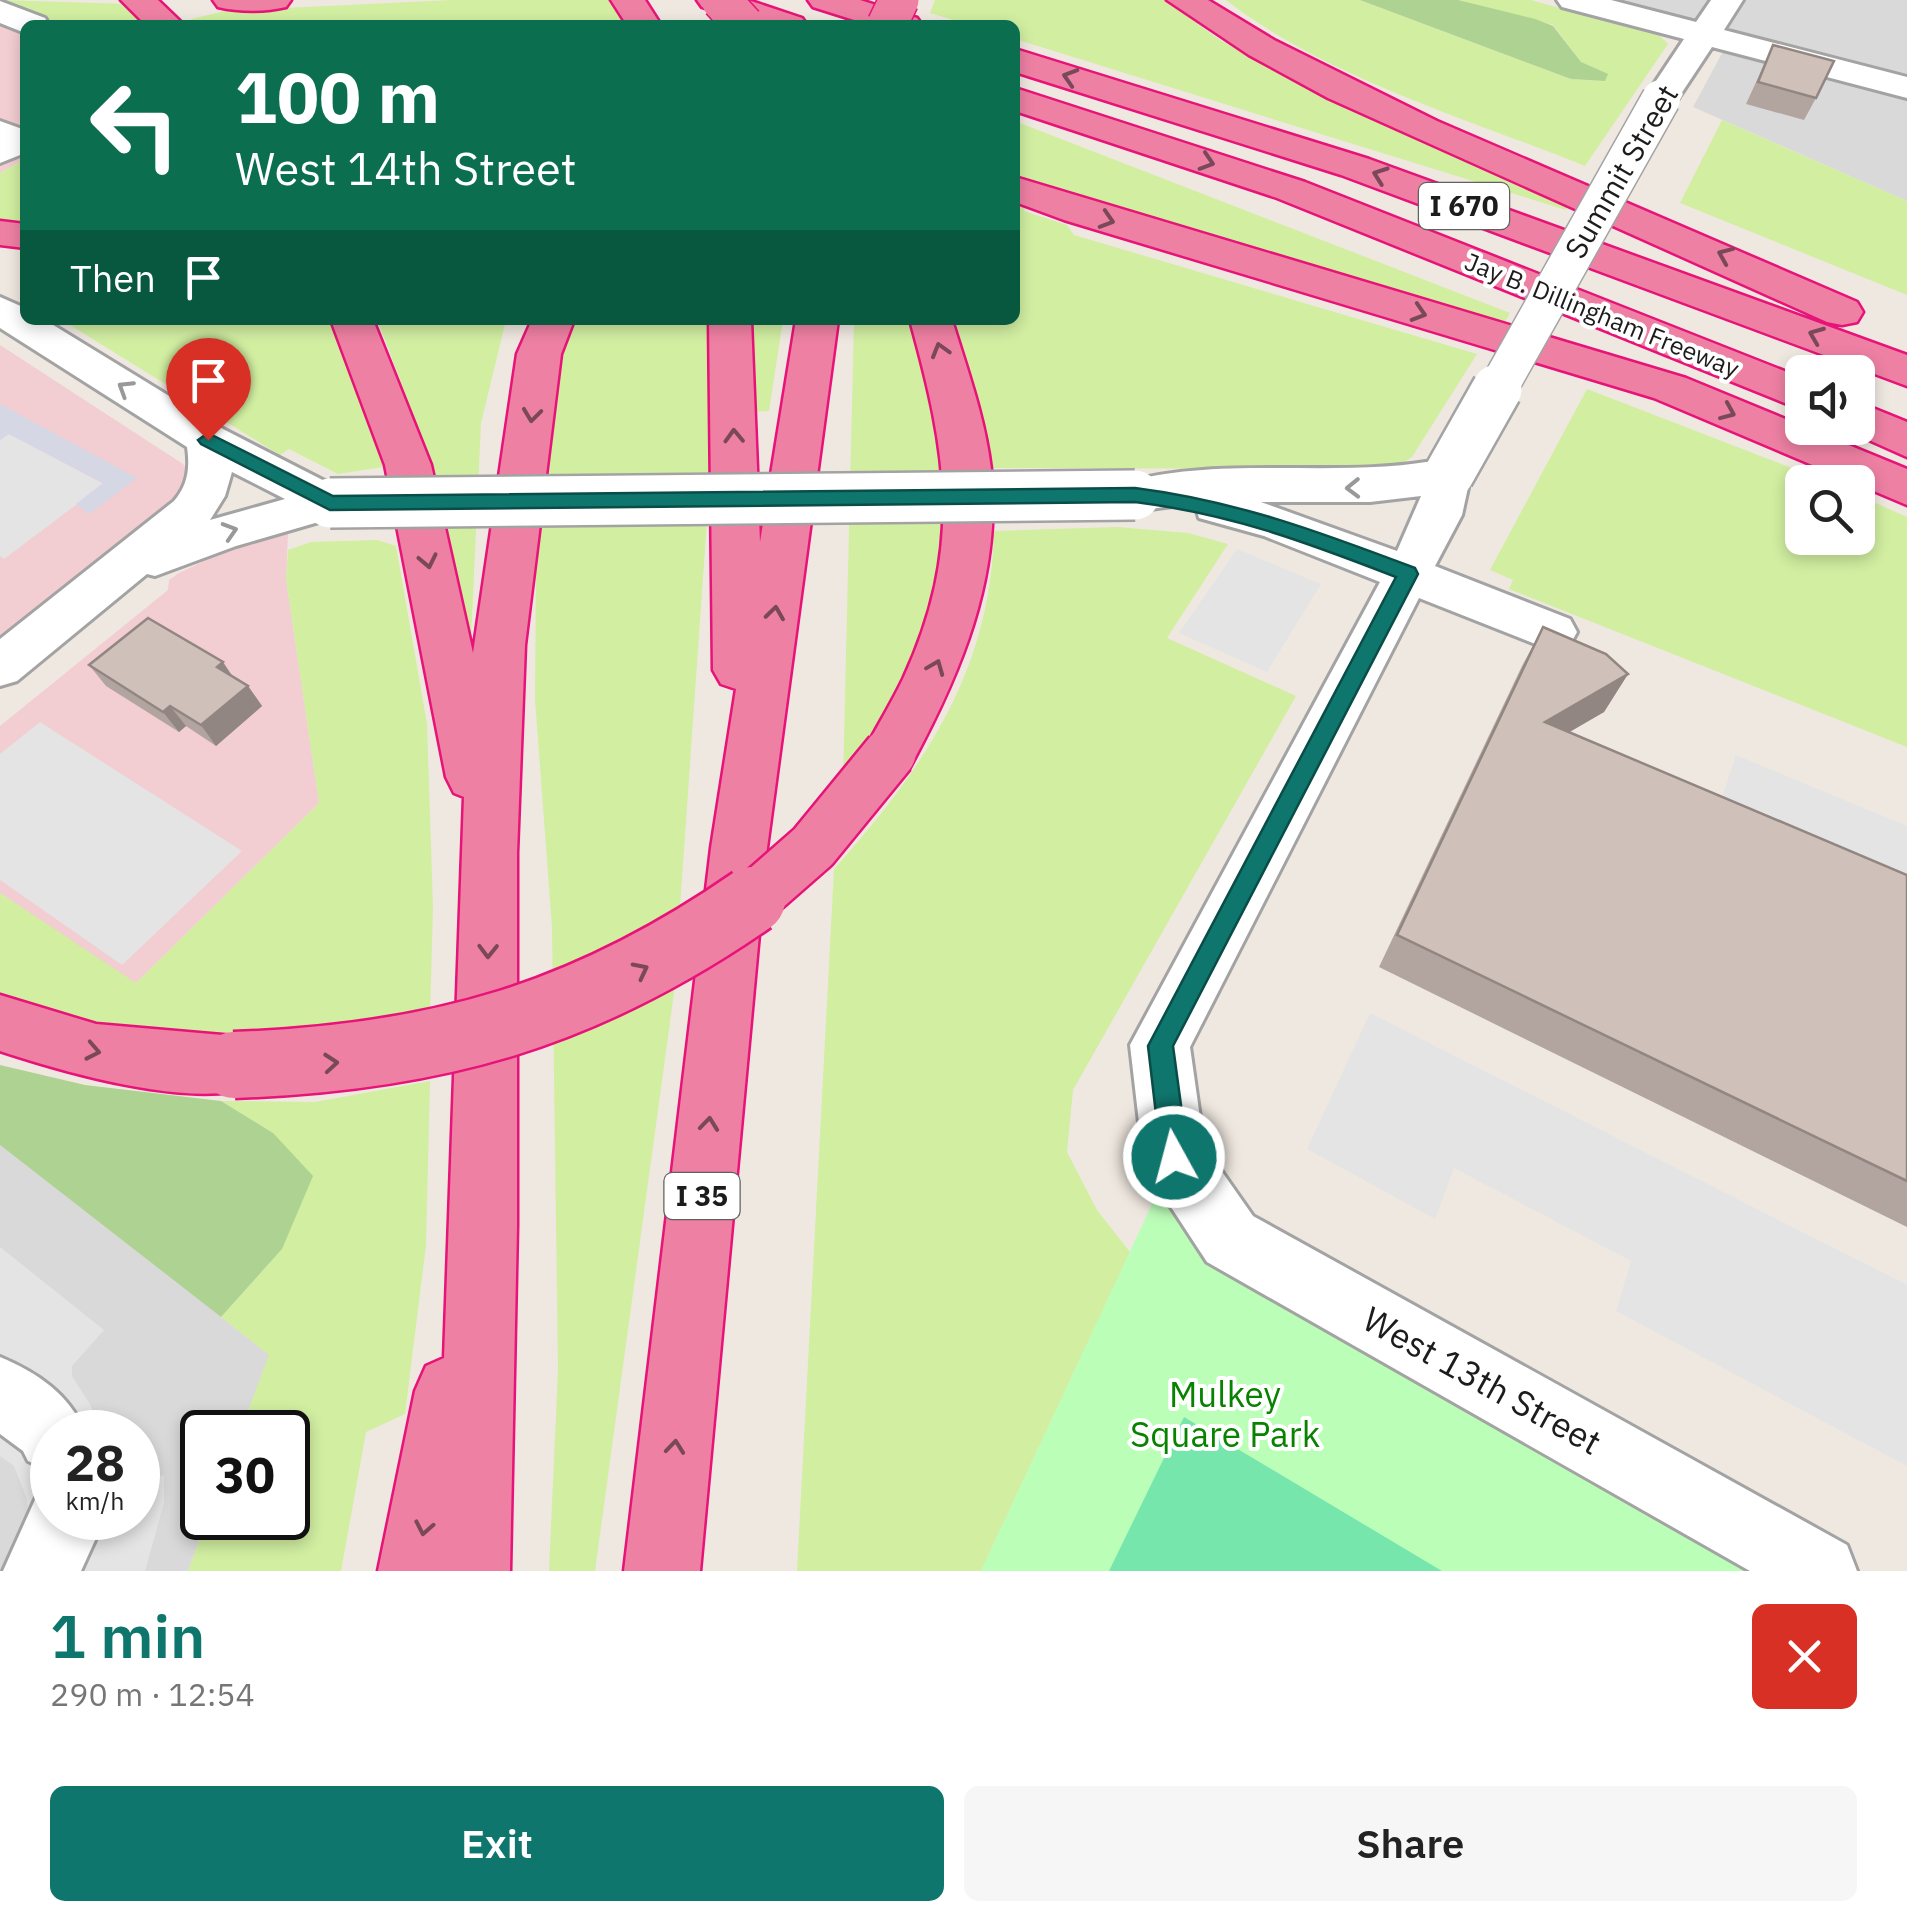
<!DOCTYPE html>
<meta charset="utf-8">
<style>
:root{--surface:#fff;--page:#f6f6f6;--text:#222;--muted:#767676;--accent:#0f766e}
body{margin:0;font-family:"IBM Plex Sans",sans-serif;background:var(--page);color:var(--text);height:100vh;display:flex;flex-direction:column;font-size:38px;white-space:nowrap}
*{box-sizing:border-box;margin:0}
p{font-size:32px;color:var(--muted)}
.icon{flex:none;width:55px;height:55px;fill:none;stroke:currentColor;stroke-width:2;stroke-linecap:round;stroke-linejoin:round}
.map{position:relative;height:1571px;overflow:hidden}
.drawer{display:flex;flex-direction:column;background:var(--surface);flex:1}
.drawer>*{flex:none}
.banner{position:absolute;left:20px;top:20px;width:1000px;height:305px;border-radius:15px;box-shadow:0 5px 15px #0003;background:#0b6e4f;color:#fff;overflow:hidden}
.tools{position:absolute;left:1785px;top:355px;display:grid;gap:20px}
.tools a{display:grid;place-items:center;width:90px;height:90px;border-radius:15px;background:var(--surface);box-shadow:0 5px 15px #0003;font-size:50px}
.speed{position:absolute;left:30px;top:1410px;display:flex;gap:20px;font-size:50px;font-weight:700;text-align:center}
.speed>*{display:grid;place-content:center;width:130px;height:130px;border-radius:50%;background:var(--surface);box-shadow:0 5px 15px #0003;line-height:1}
.speed small{font-size:25px;font-weight:400}
.speed .limit{border:5px solid #111;border-radius:15px;background:#fff;color:#111}
.pin{position:absolute;display:grid;place-items:center;width:85px;height:85px;color:#fff;margin:-102px -42px;border-radius:50% 50% 50% 0;rotate:-45deg;box-shadow:0 0 10px #0007}
.pin .icon{rotate:45deg}
.me{position:absolute;width:110px;margin:-55px;rotate:353deg;stroke-linejoin:round;filter:drop-shadow(0 0 8px #0008)}
.turn{display:flex;align-items:center;gap:35px;height:210px;padding:0 50px;font-size:45px}
.turn .icon{width:130px;height:130px;stroke-width:2.5}
.turn b{display:block;font-size:70px;line-height:85px}
.then{display:flex;align-items:center;height:95px;padding:0 50px;background:#0003;gap:20px;font-size:38px}
.round{display:grid;place-items:center;flex:none;width:105px;height:105px;border-radius:15px;background:var(--page)}
.overview{display:flex;align-items:center;justify-content:space-between;height:170px;padding:0 50px}
h1{font-size:60px;font-weight:600;line-height:75px;color:var(--accent)}
.primary-button{display:flex;gap:20px;margin-top:auto;padding:20px 50px}
.primary-button a{flex:1;height:115px;border-radius:15px;background:var(--accent);color:#fff;font-size:40px;font-weight:600;line-height:115px;text-align:center}
.primary-button a+a{background:var(--page);color:var(--text)}
.map>svg:first-child{display:block}
</style>
<div class="map">
<svg width="1907" height="1571" viewBox="0 0 1907 1571">
<rect width="100%" height="100%" fill="#efe8e0"/>
<path fill="#dad9d9" fill-rule="evenodd" d="M1619 0H1907V201L1693 107 1734 31Z
M0 1145 270 1355 240 1432H202V1518H208L188 1571H0ZM52 1432H138V1518H52Z"/>
<path fill="#f2cdd1" d="M0 0 63 25H25V159L0 173Z
M0 345 183 464 190 475 177 498 0 636Z
M288 533 286 579 319 803 135 984 0 893V726L168 590 169 580 179 573 242 543Z"/>
<path fill="#d1eea1" d="M0 0 128 4 146 25H63Z
M452 0H610L625 25H196L191 19 225 11Z
M935 0H1165L1220 40 1334 98 1570 201 1566 210 1015 39V25H970L930 13Z
M1226 0H1360L1571 79 1604 81 1581 62 1553 25 1458 0H1531L1660 36 1668 44 1585 166C1469 119 1325 77 1226 0Z
M1722 120 1907 201V295L1680 203Z
M1015 121 1510 313 1505 322 1102 206 1015 176Z
M25 159V223L0 219V173Z
M1015 199 1027 204 1024 211 1067 225 1074 235 1477 354 1412 457 1393 469 993 468 955 320H1015Z
M62 320H331L372 413 383 467 338 474 289 449 280 455Z
M377 320H506L481 423 469 681C448 553 427 440 377 320Z
M573 320H710L711 463 674 993 595 1571H549L558 1370 552 927 535 700 536 571 556 376Z
M748 320H783L769 411 749 412Z
M854 320H913L933 382 951 528 927 658 843 781Z
M1587 389 1828 482H1802V538H1858V495L1907 517V747L1509 589 1513 580 1490 570Z
M1117 527 1188 533 1228 544 1167 638 1296 696 1073 1090 1067 1152 1097 1210 1130 1252 981 1571H797L834 869C924 768 991 671 994 531Z
M377 540 396 546 427 724 433 908 430 1014 321 1035 145 1044 0 996V893L136 983 319 803 286 579 288 550 311 542Z
M430 1081 426 1245 405 1414 366 1432 341 1571H188L208 1518H288V1432H240L269 1355 221 1317 282 1249 273 1133 221 1101 315 1102Z"/>
<path fill="#add291" d="M1360 0H1458L1535 19 1553 26 1581 62 1608 74 1605 81 1571 79Z
M0 1065 85 1085 221 1101 273 1133 313 1176 282 1249 221 1317 0 1145Z"/>
<path fill="#bbfeb8" d="M1174 1157 1230 1239 1820 1571H981Z"/>
<path fill="#76e6ac" d="M1184 1417 1442 1571H1109Z"/>
<path fill="#e4e4e4" d="M9 434 104 484 4 559 0 556V440Z
M1237 549 1321 584 1267 672 1179 633Z
M40 722 242 851 122 965 0 880V754Z
M1736 755 1907 826V911L1712 828Z
M1370 1013 1907 1285V1466L1616 1311 1631 1261 1454 1168 1435 1219 1307 1149Z
M0 1247 104 1330 72 1366V1376L91 1406 101 1432H52V1518H138V1482L164 1475V1503L145 1571H12L29 1534 27 1499 14 1466 0 1456Z"/>
<path fill="#d5d7e4" d="M0 404 137 478 89 514 76 504 103 483 9 434 0 440Z"/>
<g fill="none" stroke-linecap="round" stroke-linejoin="round">
<g stroke="#a3a3a3" stroke-width="6">
<path id="minor" d="M1557 0H1611L1696 22 1711 0H1743L1724 30 1907 77V98L1712 47 1673 106H1649L1644 99 1684 39 1562 7Z
M0 1 45 18 49 25H25V33L0 23Z
M0 121 25 130V153L0 163Z
M0 297 25 308V320H45L223 429 346 492 353 503 346 514 236 546 155 576 147 574 17 681 0 686V639L174 501C188 485 190 468 187 447L0 328ZM232 472 285 499 210 520 225 496Z
M1449 458 1465 463 1471 474 1462 515 1435 566 1570 619 1577 632 1570 645 1553 651 1419 598 1190 1047 1204 1146 1253 1216 1847 1545 1857 1571H1750L1207 1262 1152 1178 1143 1157 1130 1045 1380 582 1264 536 1199 518 1195 503 1135 511 1119 506 1112 495 1119 484C1224 453 1340 481 1449 458ZM1421 496 1397 551 1261 502H1370Z
M0 1357C38 1373 69 1394 85 1432H52V1471L28 1461 23 1451 0 1434Z
M52 1487V1518H98L96 1538 81 1571H3L38 1493Z"/>
</g>
<g stroke="#e71378" stroke-width="5">
<path id="highway" d="M121 0H158L184 25H146Z
M213 0H291L286 7C265 12 239 12 218 7Z
M611 0H645L661 25H627Z
M697 0H748L802 18 807 25H756L702 7Z
M808 0H860L917 18 922 25H870L813 7Z
M1167 0H1208L1274 40 1437 121 1857 302 1863 312 1857 322 1842 325 1827 322 1328 98 1249 55Z
M1015 49 1369 159 1907 355V386L1341 175 1015 72Z
M1015 88 1305 182 1802 378V410L1277 198 1015 111Z
M1015 177 1686 378 1907 469V505L1654 398 1064 220 1015 202Z
M0 221 25 224V248L0 245Z
M331 320H373L431 465 473 653 517 354 532 320H574L561 354 525 645 517 853V1226L510 1571H378L415 1391 426 1366 444 1358 464 797 454 793 446 777 385 465Z
M709 320H751L760 542 796 320H838L767 848 700 1571H624L711 848 736 689 721 684 713 670Z
M910 320H952C967 369 985 418 991 469 1002 578 960 675 909 769L890 775 871 769 863 753C876 728 891 704 903 679 964 547 947 453 910 320Z
M1858 402 1907 422V457L1842 428H1858Z
M0 995 96 1024 234 1036 256 1044 265 1065 256 1086C193 1110 64 1072 0 1051Z"/>
</g>
<use href="#minor" fill="#fff" fill-rule="evenodd"/>
<use href="#highway" fill="#ee80a3" fill-rule="evenodd"/>
<g stroke="#a3a3a3" stroke-width="41" stroke-linecap="butt">
<path id="minor-bridge-far1" d="M1496 392 1661 99"/>
</g>
<g stroke="#a3a3a3" stroke-width="54" stroke-linecap="butt">
<path id="minor-bridge" d="M1449 474 1497 389
M330 503 1135 495"/>
</g>
<g stroke="#e71378" stroke-width="42" stroke-linecap="butt">
<path id="highway-bridge-far2" d="M721 0 744 25
M887 25 899 0"/>
</g>
<g stroke="#e71378" stroke-width="56" stroke-linecap="butt">
<path id="highway-bridge-far1" d="M749 903 813 847 890 753"/>
</g>
<g stroke="#e71378" stroke-width="71" stroke-linecap="butt">
<path id="highway-bridge" d="M234 1065C436 1058 585 1016 752 900"/>
</g>
<use href="#minor-bridge-far1" stroke="#fff" stroke-width="38"/>
<use href="#minor-bridge" stroke="#fff" stroke-width="49"/>
<use href="#highway-bridge-far2" stroke="#ee80a3" stroke-width="39"/>
<use href="#highway-bridge-far1" stroke="#ee80a3" stroke-width="51"/>
<use href="#highway-bridge" stroke="#ee80a3" stroke-width="66"/>
</g>
<path fill="#b2a59f" d="M1773 45 1816 98 1804 120 1746 104Z
M1543 627 1628 674 1604 712 1569 732 1907 875V1227L1379 967 1522 666Z
M89 665 232 676 248 686 262 706 216 746 186 726 179 732 106 686Z"/>
<path fill="#918682" d="M223 662 237 683 217 667Z
M1628 674 1604 712 1523 759 1545 722Z
M248 686 262 706 216 746 201 725Z
M170 706 186 726 179 732 163 712Z"/>
<path fill="#cfc0b9" stroke="#918682" stroke-width="2.5" d="M1773 45 1834 61 1816 98 1758 82Z
M148 618 223 662 217 667 248 686 201 725 170 706 163 712 89 665Z
M1543 627 1606 654 1628 674 1545 722 1907 875V1181L1397 935Z"/>
<defs><path id="oneway-chevron" d="M-2-3.5L2.5 0L-2 3.5" fill="none" stroke-width="1.6" stroke-linecap="round" stroke-linejoin="round" transform="scale(2.5)"/></defs>
<g stroke="#7a4959">
<use href="#oneway-chevron" transform="translate(1070 77) rotate(-163)"/>
<use href="#oneway-chevron" transform="translate(1207 162) rotate(18)"/>
<use href="#oneway-chevron" transform="translate(1380 175) rotate(-160)"/>
<use href="#oneway-chevron" transform="translate(1107 220) rotate(17)"/>
<use href="#oneway-chevron" transform="translate(1725 255) rotate(-157)"/>
<use href="#oneway-chevron" transform="translate(1419 313) rotate(17)"/>
<use href="#oneway-chevron" transform="translate(1816 335) rotate(-158)"/>
<use href="#oneway-chevron" transform="translate(940 350) rotate(-106)"/>
<use href="#oneway-chevron" transform="translate(1728 412) rotate(23)"/>
<use href="#oneway-chevron" transform="translate(532 415) rotate(97)"/>
<use href="#oneway-chevron" transform="translate(734 436) rotate(-92)"/>
<use href="#oneway-chevron" transform="translate(428 561) rotate(78)"/>
<use href="#oneway-chevron" transform="translate(775 613) rotate(-82)"/>
<use href="#oneway-chevron" transform="translate(936 667) rotate(-68)"/>
<use href="#oneway-chevron" transform="translate(488 951) rotate(91)"/>
<use href="#oneway-chevron" transform="translate(641 970) rotate(-27)"/>
<use href="#oneway-chevron" transform="translate(93 1051) rotate(11)"/>
<use href="#oneway-chevron" transform="translate(331 1063) rotate(-5)"/>
<use href="#oneway-chevron" transform="translate(709 1124) rotate(-84)"/>
<use href="#oneway-chevron" transform="translate(675 1447) rotate(-84)"/>
<use href="#oneway-chevron" transform="translate(424 1528) rotate(101)"/>
</g>
<g stroke="#999">
<use href="#oneway-chevron" transform="translate(125 388) rotate(-148)"/>
<use href="#oneway-chevron" transform="translate(1353 488) rotate(179)"/>
<use href="#oneway-chevron" transform="translate(230 531) rotate(-17)"/>
</g>
<path fill="#0f766e" stroke="#0a4d48" stroke-width="2.5" d="M208 433 333 496 1135 488C1237 501 1320 532 1415 568L1418 574 1173 1046 1188 1157 1184 1166 1174 1170 1165 1166 1161 1157 1148 1046 1396 577C1306 542 1231 514 1135 502L330 510 201 444 198 440Z"/>
<g text-anchor="middle" stroke-width="8" stroke-linejoin="round" paint-order="stroke">
<g font-size="25" fill="#1c1c1c" stroke="#fff">
<text transform="translate(1602 315) rotate(22)" y="9">Jay B. Dillingham Freeway</text>
</g>
<g fill="#fff" stroke="#606060" stroke-width="2.5">
<rect x="1419" y="183" width="90" height="46" rx="8"/>
<rect x="664.5" y="1173" width="75" height="46" rx="8"/>
</g>
<g font-size="28" font-weight="bold" fill="#1c1c1c">
<text x="1464" y="216">I 670</text>
<text x="702" y="1206">I 35</text>
</g>
<g font-size="30" fill="#1c1c1c" stroke="#fff">
<text transform="translate(1622 172) rotate(-60)" y="10">Summit Street</text>
</g>
<g font-size="35" fill="#1c1c1c" stroke="#fff">
<text transform="translate(1482 1381) rotate(29)" y="12">West 13th Street</text>
</g>
<g font-size="35" fill="#088301" stroke="#fff">
<text x="1225" y="1407">Mulkey<tspan x="1225" dy="40">Square Park</tspan></text>
</g>
</g>
</svg>
<div class="tools">
<a><svg class="icon" aria-label="sound" viewBox="0 0 24 24"><path d="M4 9h4l5-4v14l-5-4H4zM17 9q2 3 0 6"/></svg></a>
<a><svg class="icon" aria-label="search" viewBox="0 0 24 24"><circle cx="10" cy="10" r="6"/><path d="M15 15l6 6"/></svg></a>
</div>
<div class="speed"><div>28<small>km/h</small></div><div class="limit">30</div></div>
<div class="pin" style="left:208px;top:440px;background:#d93025"><svg class="icon" aria-label="arrive" viewBox="0 0 24 24"><path d="M6 21V4h12l-3 4 3 4H6"/></svg></div>
<svg class="me" style="left:1174px;top:1157px" viewBox="-20 -20 40 40"><circle r="17" fill="#0f766e" stroke="#fff" stroke-width="3"/><path d="M0-11L8 9 0 5-8 9z" fill="#fff"/></svg>
<div class="banner">
<div class="turn"><svg class="icon" aria-label="left" viewBox="0 0 24 24"><path d="M17 20v-9H6M10 6l-5 5 5 5"/></svg><div><b>100 m</b>West 14th Street</div></div>
<div class="then">Then<svg class="icon" aria-label="arrive" viewBox="0 0 24 24"><path d="M6 21V4h12l-3 4 3 4H6"/></svg></div>
</div>
</div>
<section class="drawer">
<div class="overview"><div><h1>1 min</h1><p>290 m · 12:54</p></div><a class="round" style="background:#d93025;color:#fff"><svg class="icon" aria-label="close" viewBox="0 0 24 24"><path d="M6 6l12 12M18 6L6 18"/></svg></a></div>
<div class="primary-button"><a>Exit</a><a>Share</a></div>
</section>
